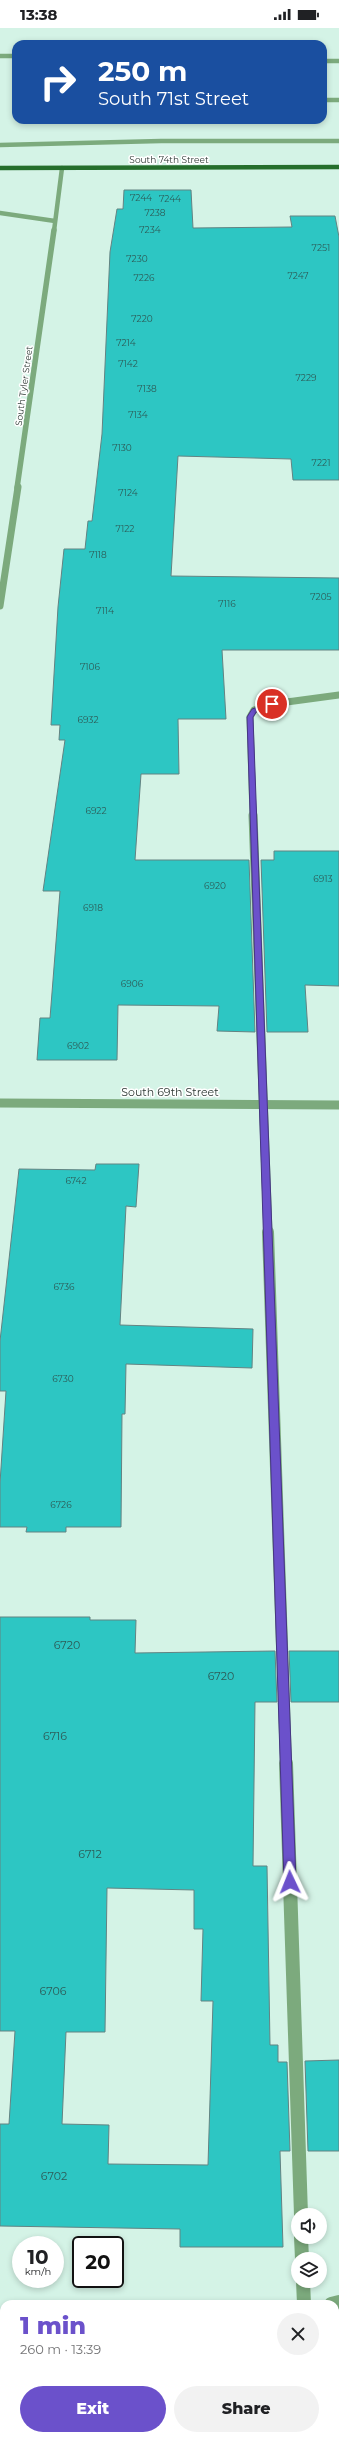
<!DOCTYPE html>
<meta charset="utf-8">
<style>
:root{--surface:#fff;--page:#f2f2f2;--text:#202124;--muted:#757577;--accent:#6b51cb}
body{margin:0;font-family:Montserrat,sans-serif;background:var(--page);color:var(--text);height:100vh;display:flex;flex-direction:column;font-size:15px;white-space:nowrap}
*{box-sizing:border-box;margin:0}
p{font-size:13px;color:var(--muted)}
.icon{flex:none;width:22px;height:22px;fill:none;stroke:currentColor;stroke-width:2;stroke-linecap:round;stroke-linejoin:round}
.map{position:relative;flex:1;overflow:hidden}
.details{position:absolute;left:0px;top:2272px;width:339px;height:140px;display:flex;flex-direction:column;background:var(--surface);border-radius:12px 12px 0 0;box-shadow:0 2px 6px #0003}
.details>*{flex:none}
.top-card{position:absolute;left:12px;top:12px;width:315px;height:84px;border-radius:12px;box-shadow:0 2px 6px #0003;background:#1a4fa0;color:#fff;overflow:hidden}
.controls{position:absolute;left:291px;top:2180px;display:grid;gap:8px}
.controls a{display:grid;place-items:center;width:36px;height:36px;border-radius:50%;background:var(--surface);box-shadow:0 2px 6px #0003;font-size:20px}
.speed{position:absolute;left:12px;top:2208px;display:flex;gap:8px;font-size:20px;font-weight:700;text-align:center}
.speed>*{display:grid;place-content:center;width:52px;height:52px;border-radius:50%;background:var(--surface);box-shadow:0 2px 6px #0003;line-height:1}
.speed small{font-size:10px;font-weight:400}
.speed .limit{border:2px solid #111;border-radius:6px;background:#fff;color:#111}
.pin{position:absolute;display:grid;place-items:center;width:34px;height:34px;color:#fff;margin:-17px;border:2px solid #fff;border-radius:50%;box-shadow:0 1px 4px #0007}
.me{position:absolute;width:44px;margin:-22px;rotate:358deg;stroke-linejoin:round;filter:drop-shadow(0 0 3px #0008)}
.turn{display:flex;align-items:center;gap:14px;height:84px;padding:0 20px;font-size:18px}
.turn .icon{width:52px;height:52px;stroke-width:2.5}
.turn b{display:block;font-size:28px;line-height:34px}
.round{display:grid;place-items:center;flex:none;width:42px;height:42px;border-radius:21px;background:var(--page)}
.summary{display:flex;align-items:center;justify-content:space-between;height:68px;padding:0 20px}
h1{font-size:24px;font-weight:800;line-height:30px;color:var(--accent)}
.action{display:flex;gap:8px;margin-top:auto;padding:8px 20px}
.action a{flex:1;height:46px;border-radius:24px;background:var(--accent);color:#fff;font-size:16px;font-weight:800;line-height:46px;text-align:center}
.action a+a{background:var(--page);color:var(--text)}
.status{display:flex;justify-content:space-between;align-items:center;height:28px;padding:0 20px;background:var(--surface);direction:ltr}
.status svg{height:11px;fill:currentColor}
.map>svg:first-child{display:block}
</style>
<div class="status"><b>13:38</b><svg viewBox="0 0 49 12"><path d="M0 12V9h3v3zM5 12V6h3v6zM10 12V3h3v9zM15 12V0h3v12zM26 1h20v11H26zM47 4h2v5h-2z"/></svg></div>
<div class="map">
<svg width="339" height="2412" viewBox="0 0 339 2412">
<rect width="100%" height="100%" fill="#d4f3e6"/>
<path fill="#2dc6c3" stroke="#638382" fill-rule="evenodd" d="M124 162H191L193 200 292 199 290 188H335L339 209V452H293L291 431 178 428 171 548 339 550V622H222L226 691H178L179 746H141L135 832H249L255 1004 217 1003 219 978 118 977 117 1032H37L40 990H50L60 863H43L65 712H59L60 697H51L58 579 64 521H85L88 493H92L102 406 110 224 117 181H123Z
M274 823H339V958L305 957 308 1004H267L261 832H274Z
M96 1136H139L136 1179 126 1178 120 1297 253 1301 252 1340 126 1336 125 1386H122L121 1499H66V1504H26L27 1499H0V1455L6 1363H0V1313L19 1141 95 1142Z
M0 1589H90V1592H136L135 1625 275 1623 277 1674H255L253 1838H267L270 2017H278V2034H287L290 2123H280L283 2219H180V2201L0 2198V2096H9L15 2003H0ZM107 1860 194 1862V1901H203L201 1973H213L208 2137 108 2136 109 2097 62 2096 66 2004H105Z
M289 1623H339V1674H291Z
M339 2032V2123H308L305 2033Z"/>
<g fill="none" stroke-linecap="round" stroke-linejoin="round">
<path stroke="#7caa7d" stroke-width="4.5" d="M0 28H16
M323 33H339
M323 72H339
M0 117 161 113H339
M0 185 55 193
M54 203 62 140"/>
<path stroke="#7caa7d" stroke-width="5.5" d="M17 460 54 202"/>
<path stroke="#7caa7d" stroke-width="7" d="M0 578 18 459
M253 788 250 689 254 682 272 676 339 667"/>
<path stroke="#7caa7d" stroke-width="9" d="M253 787 268 1205
M0 1075 339 1077"/>
<path stroke="#7caa7d" stroke-width="12" d="M268 1204 286 1736"/>
<path stroke="#7caa7d" stroke-width="14" d="M286 1735 301 2187
M301 2209 302 2231
M303 2253 304 2276
M331 2276 339 2274
M0 2306H4
M310 2408V2412"/>
<path stroke="#256e2c" stroke-width="4.5" d="M0 140 339 139"/>
</g>
<path fill="#6b51cb" stroke="#463584" d="M270 675 276 676 257 683 253 689 296 1854 290 1859 284 1854 247 689 252 681Z"/>
<g text-anchor="middle" stroke-width="3" stroke-linejoin="round" paint-order="stroke">
<g font-size="9" fill="#2d3934" stroke="#fff">
<text x="169" y="135">South 74th Street</text>
<text transform="translate(24 358) rotate(-82)" y="3">South Tyler Street</text>
</g>
<g font-size="9" fill="#2d5c58">
<text x="141" y="173">7244</text>
<text x="170" y="174">7244</text>
<text x="155" y="188">7238</text>
<text x="150" y="205">7234</text>
<text x="321" y="223">7251</text>
<text x="137" y="234">7230</text>
<text x="298" y="251">7247</text>
<text x="144" y="253">7226</text>
<text x="142" y="294">7220</text>
<text x="126" y="318">7214</text>
<text x="128" y="339">7142</text>
<text x="306" y="353">7229</text>
<text x="147" y="364">7138</text>
<text x="138" y="390">7134</text>
<text x="122" y="423">7130</text>
<text x="321" y="438">7221</text>
<text x="128" y="468">7124</text>
<text x="125" y="504">7122</text>
<text x="98" y="530">7118</text>
<text x="321" y="572">7205</text>
<text x="227" y="579">7116</text>
<text x="105" y="586">7114</text>
<text x="90" y="642">7106</text>
<text x="88" y="695">6932</text>
<text x="96" y="786">6922</text>
<text x="323" y="854">6913</text>
<text x="215" y="861">6920</text>
<text x="93" y="883">6918</text>
<text x="132" y="959">6906</text>
<text x="78" y="1021">6902</text>
<text x="76" y="1156">6742</text>
<text x="64" y="1262">6736</text>
<text x="63" y="1354">6730</text>
<text x="61" y="1480">6726</text>
</g>
<g font-size="11" fill="#2d3934" stroke="#fff">
<text x="170" y="1068">South 69th Street</text>
</g>
<g font-size="11" fill="#2d5c58">
<text x="67" y="1621">6720</text>
<text x="221" y="1652">6720</text>
<text x="55" y="1712">6716</text>
<text x="90" y="1830">6712</text>
<text x="53" y="1967">6706</text>
<text x="54" y="2152">6702</text>
</g>
</g>
</svg>
<div class="controls">
<a><svg class="icon" aria-label="sound" viewBox="0 0 24 24"><path d="M4 9h4l5-4v14l-5-4H4zM17 9q2 3 0 6"/></svg></a>
<a><svg class="icon" aria-label="layers" viewBox="0 0 24 24"><path d="M12 4l9 5-9 5-9-5zM3 14l9 5 9-5"/></svg></a>
</div>
<div class="speed"><div>10<small>km/h</small></div><div class="limit">20</div></div>
<div class="pin" style="left:272px;top:676px;background:#d93025"><svg class="icon" aria-label="arrive" viewBox="0 0 24 24"><path d="M6 21V4h12l-3 4 3 4H6"/></svg></div>
<svg class="me" style="left:290px;top:1854px" viewBox="-20 -20 40 40"><path d="M0-17L14 15 0 8-14 15z" fill="#6b51cb" stroke="#fff" stroke-width="4"/></svg>
<div class="top-card">
<div class="turn"><svg class="icon" aria-label="right" viewBox="0 0 24 24"><path d="M7 20v-9h11M14 6l5 5-5 5"/></svg><div><b>250 m</b>South 71st Street</div></div>
</div>
<section class="details">
<div class="summary"><div><h1>1 min</h1><p>260 m · 13:39</p></div><a class="round"><svg class="icon" aria-label="close" viewBox="0 0 24 24"><path d="M6 6l12 12M18 6L6 18"/></svg></a></div>
<div class="action"><a>Exit</a><a>Share</a></div>
</section>
</div>
